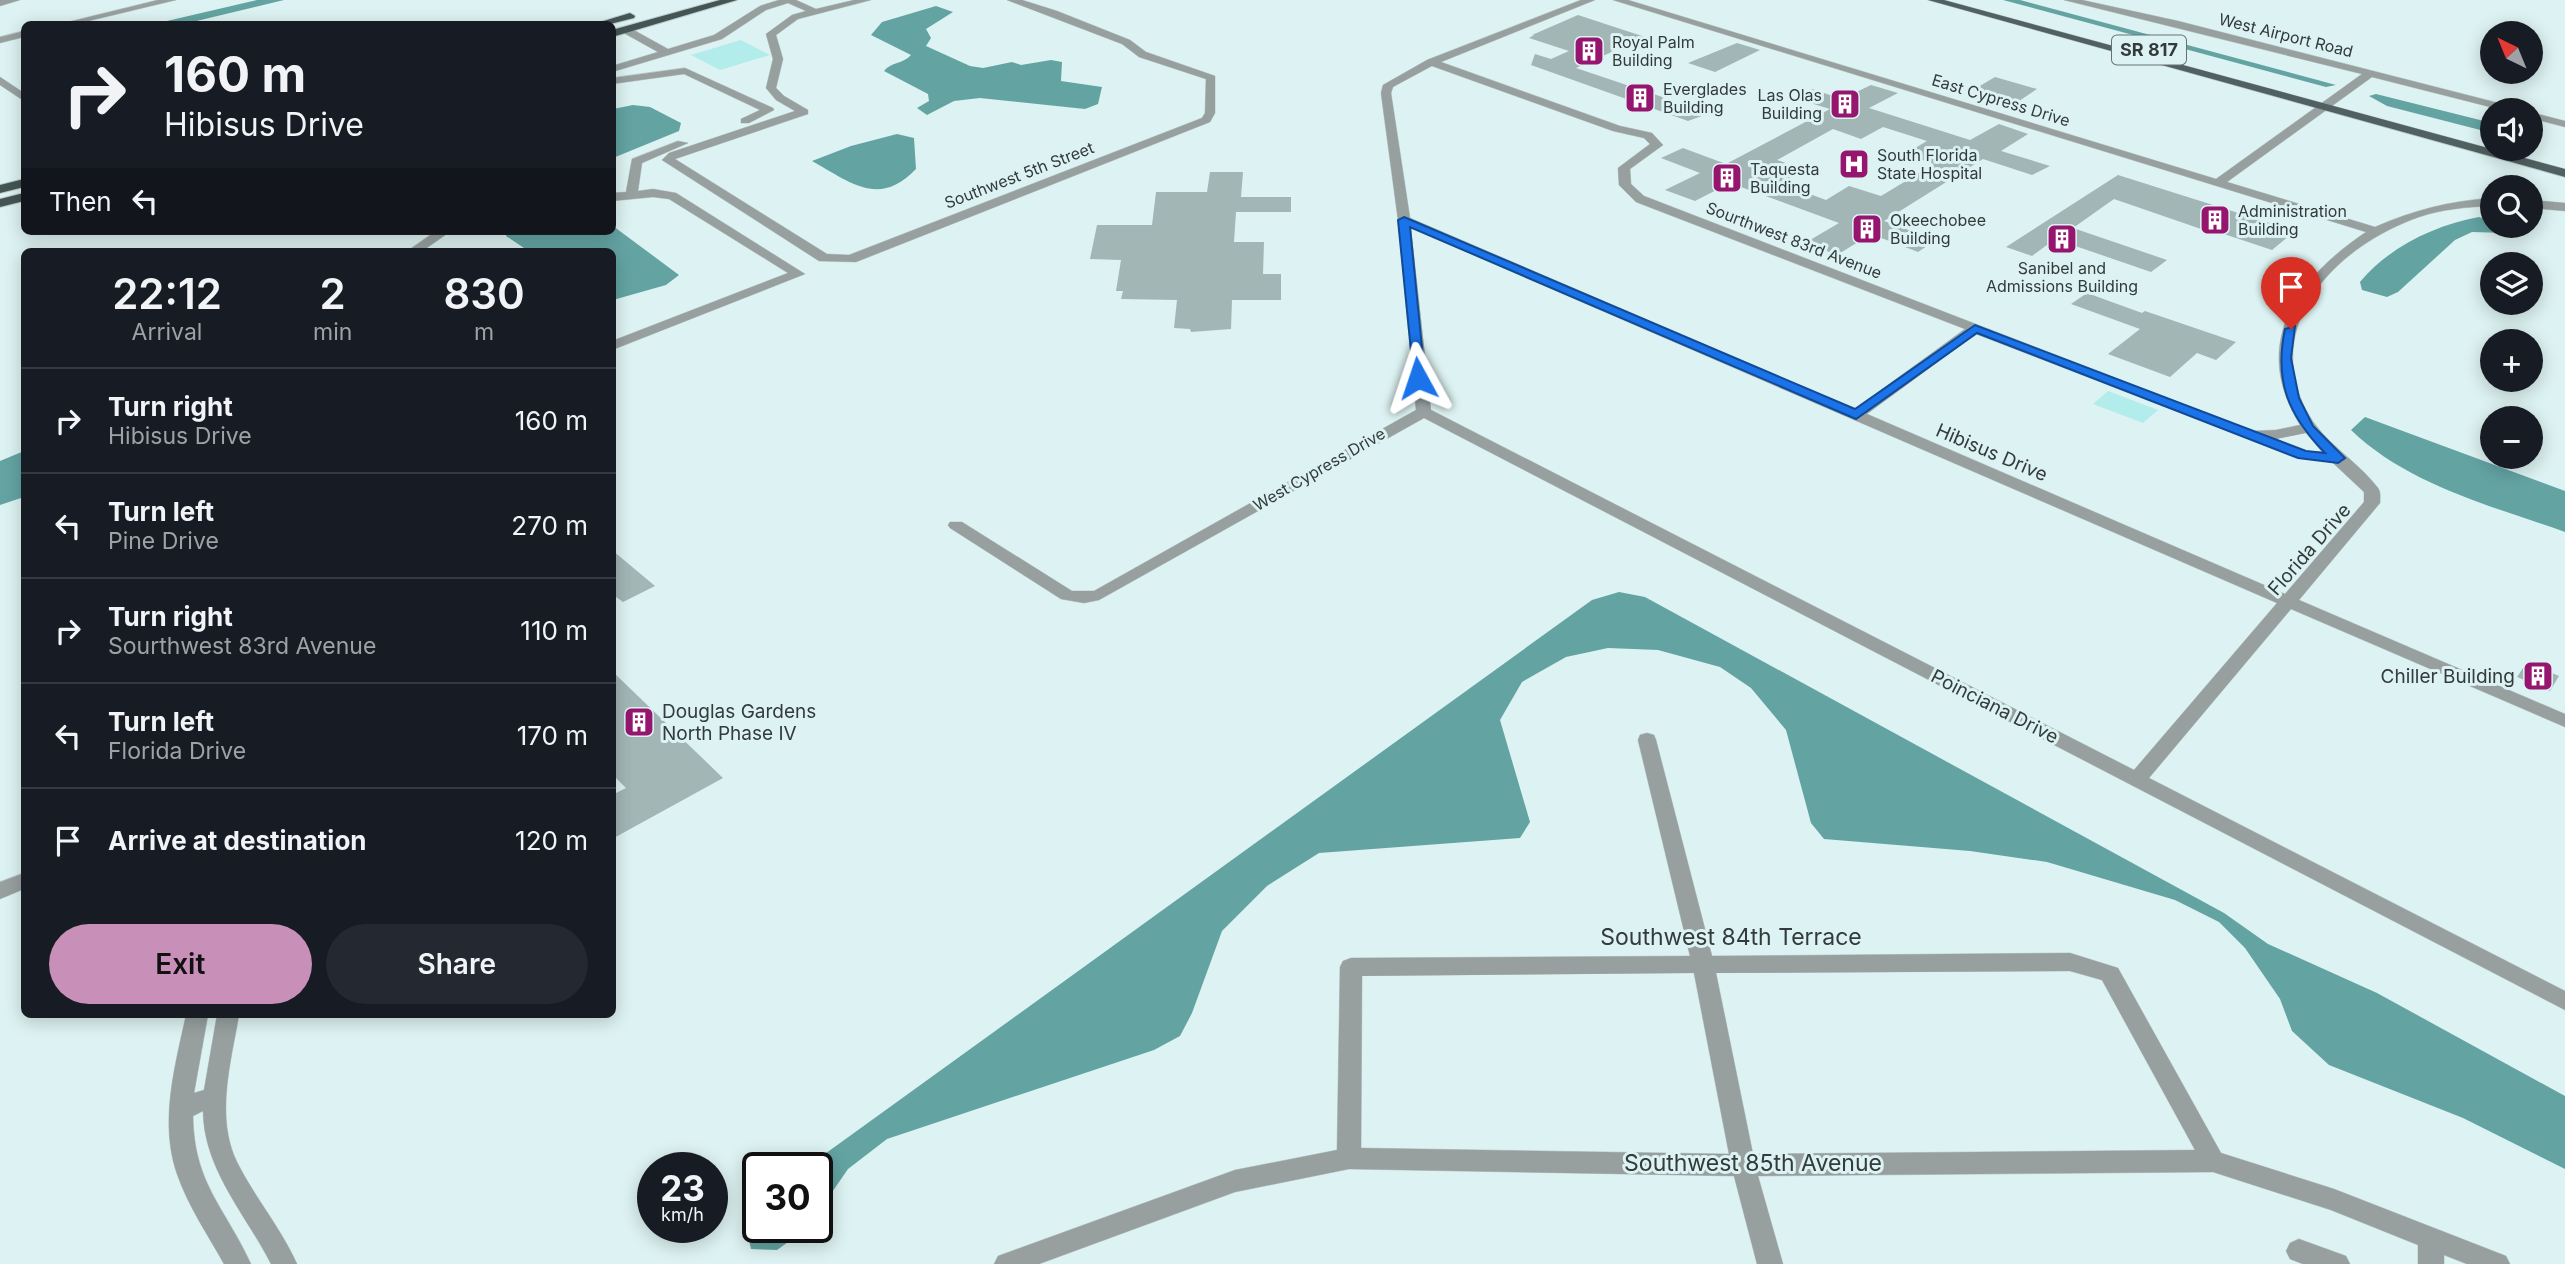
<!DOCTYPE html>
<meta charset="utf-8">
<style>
:root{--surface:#171b24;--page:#242831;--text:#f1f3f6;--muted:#9ea1a6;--line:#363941;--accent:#c890b9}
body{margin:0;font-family:Inter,sans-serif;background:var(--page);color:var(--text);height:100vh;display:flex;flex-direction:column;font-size:26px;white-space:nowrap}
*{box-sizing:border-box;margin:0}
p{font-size:23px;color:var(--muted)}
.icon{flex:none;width:38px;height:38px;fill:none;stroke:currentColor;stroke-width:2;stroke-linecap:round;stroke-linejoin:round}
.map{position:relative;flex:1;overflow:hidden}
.panel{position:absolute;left:21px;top:248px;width:595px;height:770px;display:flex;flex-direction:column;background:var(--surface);border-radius:10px;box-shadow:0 4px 18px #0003}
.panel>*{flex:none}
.guide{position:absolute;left:21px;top:21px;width:595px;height:214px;border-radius:10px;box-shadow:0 4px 18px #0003;background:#171b24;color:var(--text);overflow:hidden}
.needle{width:46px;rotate:317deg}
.tools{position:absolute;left:2480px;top:21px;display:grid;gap:14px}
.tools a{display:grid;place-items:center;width:63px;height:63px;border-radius:50%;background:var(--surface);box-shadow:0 4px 18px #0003;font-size:35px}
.speed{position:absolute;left:637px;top:1152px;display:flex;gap:14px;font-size:35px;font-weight:700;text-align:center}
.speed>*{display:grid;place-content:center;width:91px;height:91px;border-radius:50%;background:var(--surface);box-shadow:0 4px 18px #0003;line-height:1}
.speed small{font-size:18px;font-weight:400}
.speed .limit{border:4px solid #111;border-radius:10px;background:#fff;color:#111}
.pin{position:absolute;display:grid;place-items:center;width:60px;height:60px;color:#fff;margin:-72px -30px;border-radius:50% 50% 50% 0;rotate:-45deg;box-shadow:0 0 7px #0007}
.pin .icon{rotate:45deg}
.me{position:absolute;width:77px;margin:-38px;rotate:355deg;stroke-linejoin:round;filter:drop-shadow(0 0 5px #0008)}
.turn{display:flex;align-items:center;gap:24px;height:147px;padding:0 28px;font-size:32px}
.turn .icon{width:91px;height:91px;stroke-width:2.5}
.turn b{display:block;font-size:49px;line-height:60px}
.then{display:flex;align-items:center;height:66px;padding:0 28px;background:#0003;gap:14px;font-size:26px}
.eta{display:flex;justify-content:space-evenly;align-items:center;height:119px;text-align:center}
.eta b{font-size:42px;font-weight:600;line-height:49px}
.cta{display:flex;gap:14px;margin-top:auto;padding:14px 28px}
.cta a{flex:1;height:80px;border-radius:42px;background:var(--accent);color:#111;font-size:28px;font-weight:600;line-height:80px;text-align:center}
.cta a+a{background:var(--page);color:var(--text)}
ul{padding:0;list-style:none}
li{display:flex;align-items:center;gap:21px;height:105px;padding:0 28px;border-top:2px solid var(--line)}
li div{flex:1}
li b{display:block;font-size:26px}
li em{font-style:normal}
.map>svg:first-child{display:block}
</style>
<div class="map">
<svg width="2565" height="1264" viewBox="0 0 2565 1264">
<rect width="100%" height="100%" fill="#ddf2f2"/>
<path fill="#b2eceb" d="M741 40 770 55 720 70 691 55Z
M2108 391 2158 410 2143 423 2093 404Z"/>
<path fill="#63a4a3" d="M257 0H284L184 24H154Z
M936 6 953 12 926 29 931 38 926 46 970 66 983 68 1012 62 1021 65 1051 60 1062 62 1061 81 1102 87 1098 104 1085 109 980 98 954 101 927 115 917 108 929 101 928 94 884 71C891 62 903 64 911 55L871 35 882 22Z
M2376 94 2492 123V133L2387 106 2369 96Z
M633 105 650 107 681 123 679 131 613 158V109Z
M897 134 914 138 916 169C879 208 850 182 812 161L851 146Z
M2479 217 2492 221V226L2506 228 2507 233 2472 232 2455 240 2398 292 2387 297 2362 290 2360 282C2389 247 2435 225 2479 217Z
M613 226 679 275 666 285 613 300 612 252H530L506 236 507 231H612Z
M2365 417 2565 491V532C2492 506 2408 485 2351 430Z
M24 451V497L0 505V461Z
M1619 592 1645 597 2224 913 2268 944 2377 993 2565 1096V1169L2463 1118 2329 1065 2292 1031 2280 999 2245 948 2219 922 2175 900 2047 862 1970 851 1824 839 1811 823 1786 730 1751 688 1720 667 1658 650 1608 648 1566 657 1522 682 1500 720 1530 822 1520 838 1319 853 1267 886 1222 931 1192 1013 1180 1036 1154 1050 887 1139 848 1169 817 1214V1167H808L811 1164 1592 600Z
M758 1213V1227H809L777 1250 751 1249 745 1224Z"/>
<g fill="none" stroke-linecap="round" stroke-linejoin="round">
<path fill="#63a4a3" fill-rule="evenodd" d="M2003 0H2020L2336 85 2326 87Z"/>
</g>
<path fill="#a1b6b5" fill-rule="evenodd" d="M1578 15 1645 37 1576 68 1710 113 1688 121 1531 65 1535 54 1551 59 1569 51 1529 38 1534 35H1532Z
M1737 43 1760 50 1715 72 1688 63Z
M1995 77 2037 89 2016 103 1973 90Z
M1871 85 1898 93 1869 108 1970 140 1999 124 2028 134 2001 151 2050 166 2032 175 1983 159 1884 221 1936 240 1918 252 1871 234 1837 255 1805 243 1839 223 1730 183 1695 201 1665 190 1700 173 1661 158 1683 148 1726 164 1830 109 1807 102 1812 89 1842 99ZM1883 127 1927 141 1905 154 1934 164 1881 196 1849 186 1826 200 1780 183 1805 170 1777 160 1833 129 1861 139Z
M1210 172H1243L1241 197H1291V212H1236L1234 242H1264L1263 274H1281V300H1232L1231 329 1191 332 1190 329 1174 328 1177 300 1121 299 1123 291H1116L1121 260 1090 259 1097 225H1152L1156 192H1207Z
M2118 175 2213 205 2295 231 2272 250 2203 227 2201 229 2114 199 2073 228 2167 260 2151 272 2055 239 2032 256 2006 247Z
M2087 293 2142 313 2145 311 2236 342 2216 360 2197 353 2170 377 2108 354 2140 329 2071 304Z
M612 550 655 586 623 602 612 594Z
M2527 662 2559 676 2550 691 2517 677Z
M612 671 723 778 612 839V795L626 788 612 774Z"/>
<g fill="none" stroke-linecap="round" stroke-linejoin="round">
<g stroke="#bbcdcd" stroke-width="1">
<path id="minor" d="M0 0H20L0 6Z
M158 0H176L76 24H60Z
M779 0H796L816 9 854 0H871L798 19 776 35 783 59 776 88 784 96 808 110V114L675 159 827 254 849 255 1202 118 1205 113 1206 79 1139 57 1122 44 1007 0H1022L1057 11 1130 40 1146 52 1215 76V113L1210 122 856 262 819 261 662 160 669 153 795 111 776 100 766 88 773 59 766 34 792 15 806 11 788 3 766 10 722 39 612 72V66L658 52 622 32V28H630L668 49 714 35 760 6Z
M1581 0H1595L1441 62 1620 126 1652 133 1663 145 1630 169 1631 184 1644 196 2253 431 2276 430 2300 425C2250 344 2296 279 2366 232L1613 0H1628L2216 179 2362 74 2064 0H2082L2178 21 2518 108 2519 110H2502L2372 77 2227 182 2375 227C2414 210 2449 201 2492 198V206C2467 207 2443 209 2419 217 2339 245 2261 321 2306 410 2323 443 2356 459 2378 488 2381 492 2380 498 2380 503L2299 600 2565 714V727L2291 609 2149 778 2565 991V1010L1424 418 1099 600 1084 603 1061 599 950 528 948 525 950 522H962L1072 591H1094L1416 410 1398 220 1381 93 1383 85 1427 60ZM1432 66 1613 131 1644 138 1650 144 1618 168 1619 185 1636 202 1965 329 1855 409 1410 218 1391 93 1393 87ZM1411 228 2277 603 2134 770 1431 410ZM1976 334 2298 458 2332 462 2364 492V502L2285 594 1867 414ZM2306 433 2322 452 2305 451 2276 439Z
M24 31V37L0 43V37Z
M685 68 773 108 774 110 749 123H741V119L760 110 684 74 612 84V78Z
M0 77 24 93V101L0 85Z
M2530 112 2565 121V127L2530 118Z
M678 141 688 143 642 163 638 191 653 189 676 193 805 274 612 350V341L788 273 669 199 653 197 612 201V193L626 192 632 159Z
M2530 200 2565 203V211L2530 208Z
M436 231H451L421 252H406Z
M1647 733 1654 735 1656 740 1712 956 2070 953 2118 968 2221 1153 2334 1189 2506 1256 2510 1264H2467L2444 1255V1264H2418V1245L2331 1210 2213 1172 1758 1176 1783 1264H1757L1734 1176 1349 1169 1235 1192 1039 1264H994L998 1256 1235 1170 1337 1150 1340 967 1343 961 1351 958 1690 956 1638 740 1640 735ZM2070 971 2102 980 2195 1150 1753 1154 1716 973ZM1694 973 1729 1154 1361 1148 1362 976Z
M24 873V889L0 899V882Z
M186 1015H208L194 1093 204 1090 217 1015H239C231 1062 215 1117 237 1162 255 1198 281 1228 297 1264H271C245 1213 204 1170 203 1111L193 1116C194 1184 225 1207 251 1264H224C208 1235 188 1206 177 1174 159 1122 175 1066 186 1015Z
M2299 1239 2346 1256 2350 1264H2303L2290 1259 2286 1251 2290 1243Z"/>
</g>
<g stroke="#bbcdcd" stroke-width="1">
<path id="primary" d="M1928 0H1944L2565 169V177Z"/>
</g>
<g stroke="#bbcdcd" stroke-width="2">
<path id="trunk" d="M720 0H737L612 37V30Z
M630 13 635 16 634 18 610 24H594Z
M24 179V187L0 193V185Z
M24 193V201L0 207V199Z"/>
</g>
<use href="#minor" fill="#97a09f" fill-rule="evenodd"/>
<use href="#primary" fill="#516060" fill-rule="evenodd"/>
<use href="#trunk" fill="#445554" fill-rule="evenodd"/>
</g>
<path fill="#1a73e8" stroke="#114b97" stroke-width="2" d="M1404 217 1855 409 1975 325 2306 451 2325 453C2288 415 2274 381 2285 329L2295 326 2291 358 2299 398 2313 426 2345 458 2338 463 2298 458 1977 333 1856 419 1410 227 1425 378 1414 381 1398 220Z"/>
<defs>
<g id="building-square" transform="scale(1.575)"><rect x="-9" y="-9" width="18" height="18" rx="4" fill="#96166f" stroke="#ddf2f2"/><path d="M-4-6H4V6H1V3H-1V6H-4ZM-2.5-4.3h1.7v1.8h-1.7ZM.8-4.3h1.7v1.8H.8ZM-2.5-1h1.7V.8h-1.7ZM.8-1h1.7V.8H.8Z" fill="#fff"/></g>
<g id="hospital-square" transform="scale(1.575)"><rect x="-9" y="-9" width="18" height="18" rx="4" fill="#96166f" stroke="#ddf2f2"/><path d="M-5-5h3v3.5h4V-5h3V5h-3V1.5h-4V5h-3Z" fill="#fff"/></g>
</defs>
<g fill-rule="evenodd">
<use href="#building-square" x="1589" y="51"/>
<use href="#building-square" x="1640" y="98"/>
<use href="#building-square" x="1845" y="104"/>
<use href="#hospital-square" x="1854" y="164"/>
<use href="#building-square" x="1727" y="178"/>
<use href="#building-square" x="2215" y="220"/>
<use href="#building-square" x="1867" y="229"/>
<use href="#building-square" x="2062" y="239"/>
<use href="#building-square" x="2538" y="676"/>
<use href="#building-square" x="639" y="722"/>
</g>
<g text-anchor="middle" stroke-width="6" stroke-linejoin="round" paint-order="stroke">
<g font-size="16" fill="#333b3b" stroke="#ddf2f2">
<text transform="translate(2286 35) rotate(14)" y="6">West Airport Road</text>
<text transform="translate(2001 100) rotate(17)" y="6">East Cypress Drive</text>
<text transform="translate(1019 175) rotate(-21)" y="6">Southwest 5th Street</text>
<text transform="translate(1794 240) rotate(21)" y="6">Sourthwest 83rd Avenue</text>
<text transform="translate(1319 469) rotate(-30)" y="6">West Cypress Drive</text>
</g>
<g font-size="16" fill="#333b3b" stroke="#ddf2f2" text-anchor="start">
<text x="1612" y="48">Royal Palm<tspan x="1612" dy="18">Building</tspan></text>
<text x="1663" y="95">Everglades<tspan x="1663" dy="18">Building</tspan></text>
<text x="1822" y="101" text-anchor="end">Las Olas<tspan x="1822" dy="18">Building</tspan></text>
<text x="1877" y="161">South Florida<tspan x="1877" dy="18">State Hospital</tspan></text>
<text x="1750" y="175">Taquesta<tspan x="1750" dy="18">Building</tspan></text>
<text x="2238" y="217">Administration<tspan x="2238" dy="18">Building</tspan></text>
<text x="1890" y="226">Okeechobee<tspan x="1890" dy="18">Building</tspan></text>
<text x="2062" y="274" text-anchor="middle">Sanibel and<tspan x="2062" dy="18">Admissions Building</tspan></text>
</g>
<rect fill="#ddf2f2" stroke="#667272" stroke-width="2" x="2112" y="35.5" width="74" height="29" rx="5"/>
<g font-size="18" font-weight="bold" fill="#333b3b">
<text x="2149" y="56">SR 817</text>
</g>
<g font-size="19" fill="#333b3b" stroke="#ddf2f2">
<text transform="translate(1992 452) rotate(23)" y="7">Hibisus Drive</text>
<text transform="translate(2309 549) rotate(-49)" y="7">Florida Drive</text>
<text transform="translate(1995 706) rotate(27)" y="7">Poinciana Drive</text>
</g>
<g font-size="19" fill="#333b3b" stroke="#ddf2f2" text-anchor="end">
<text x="2515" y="683">Chiller Building</text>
<text x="662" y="718" text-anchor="start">Douglas Gardens<tspan x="662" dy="22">North Phase IV</tspan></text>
</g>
<g font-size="23" fill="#333b3b" stroke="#ddf2f2">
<text x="1731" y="945">Southwest 84th Terrace</text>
<text x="1753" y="1171">Southwest 85th Avenue</text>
</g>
</g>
</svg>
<div class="tools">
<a><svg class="needle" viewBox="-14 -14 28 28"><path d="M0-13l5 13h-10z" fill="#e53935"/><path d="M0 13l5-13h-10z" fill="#9ea1a6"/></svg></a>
<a><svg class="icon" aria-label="sound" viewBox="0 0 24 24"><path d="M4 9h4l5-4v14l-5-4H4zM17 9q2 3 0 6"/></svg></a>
<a><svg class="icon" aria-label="search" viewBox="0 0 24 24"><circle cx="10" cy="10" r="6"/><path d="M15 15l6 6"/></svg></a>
<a><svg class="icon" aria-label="layers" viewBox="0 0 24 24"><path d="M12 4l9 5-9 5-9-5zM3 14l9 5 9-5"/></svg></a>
<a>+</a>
<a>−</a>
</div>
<div class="speed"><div>23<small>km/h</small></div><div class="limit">30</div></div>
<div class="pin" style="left:2291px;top:329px;background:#d93025"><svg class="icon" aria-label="arrive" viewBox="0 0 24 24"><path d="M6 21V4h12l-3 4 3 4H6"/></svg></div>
<svg class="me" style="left:1418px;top:378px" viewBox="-20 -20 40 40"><path d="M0-17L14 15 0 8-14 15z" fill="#1a73e8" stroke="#fff" stroke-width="4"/></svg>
<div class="guide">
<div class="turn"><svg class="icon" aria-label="right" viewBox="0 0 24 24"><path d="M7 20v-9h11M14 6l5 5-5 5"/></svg><div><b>160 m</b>Hibisus Drive</div></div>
<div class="then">Then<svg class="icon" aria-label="left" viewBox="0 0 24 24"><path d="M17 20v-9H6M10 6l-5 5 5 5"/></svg></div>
</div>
<section class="panel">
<div class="eta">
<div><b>22:12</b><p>Arrival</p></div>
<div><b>2</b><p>min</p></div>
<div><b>830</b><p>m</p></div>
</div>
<ul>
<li><svg class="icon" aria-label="right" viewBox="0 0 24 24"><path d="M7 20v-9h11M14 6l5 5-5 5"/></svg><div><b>Turn right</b><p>Hibisus Drive</p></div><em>160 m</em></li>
<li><svg class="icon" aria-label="left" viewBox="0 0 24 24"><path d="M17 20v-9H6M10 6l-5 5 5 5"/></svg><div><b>Turn left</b><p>Pine Drive</p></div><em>270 m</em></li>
<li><svg class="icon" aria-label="right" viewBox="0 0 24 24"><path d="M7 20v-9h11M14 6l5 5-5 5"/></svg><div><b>Turn right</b><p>Sourthwest 83rd Avenue</p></div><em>110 m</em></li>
<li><svg class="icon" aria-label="left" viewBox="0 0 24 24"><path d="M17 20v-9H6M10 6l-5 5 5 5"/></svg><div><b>Turn left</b><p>Florida Drive</p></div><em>170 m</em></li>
<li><svg class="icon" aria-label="arrive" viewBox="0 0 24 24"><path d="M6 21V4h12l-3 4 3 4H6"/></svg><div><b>Arrive at destination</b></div><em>120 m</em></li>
</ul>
<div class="cta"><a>Exit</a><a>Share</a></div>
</section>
</div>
